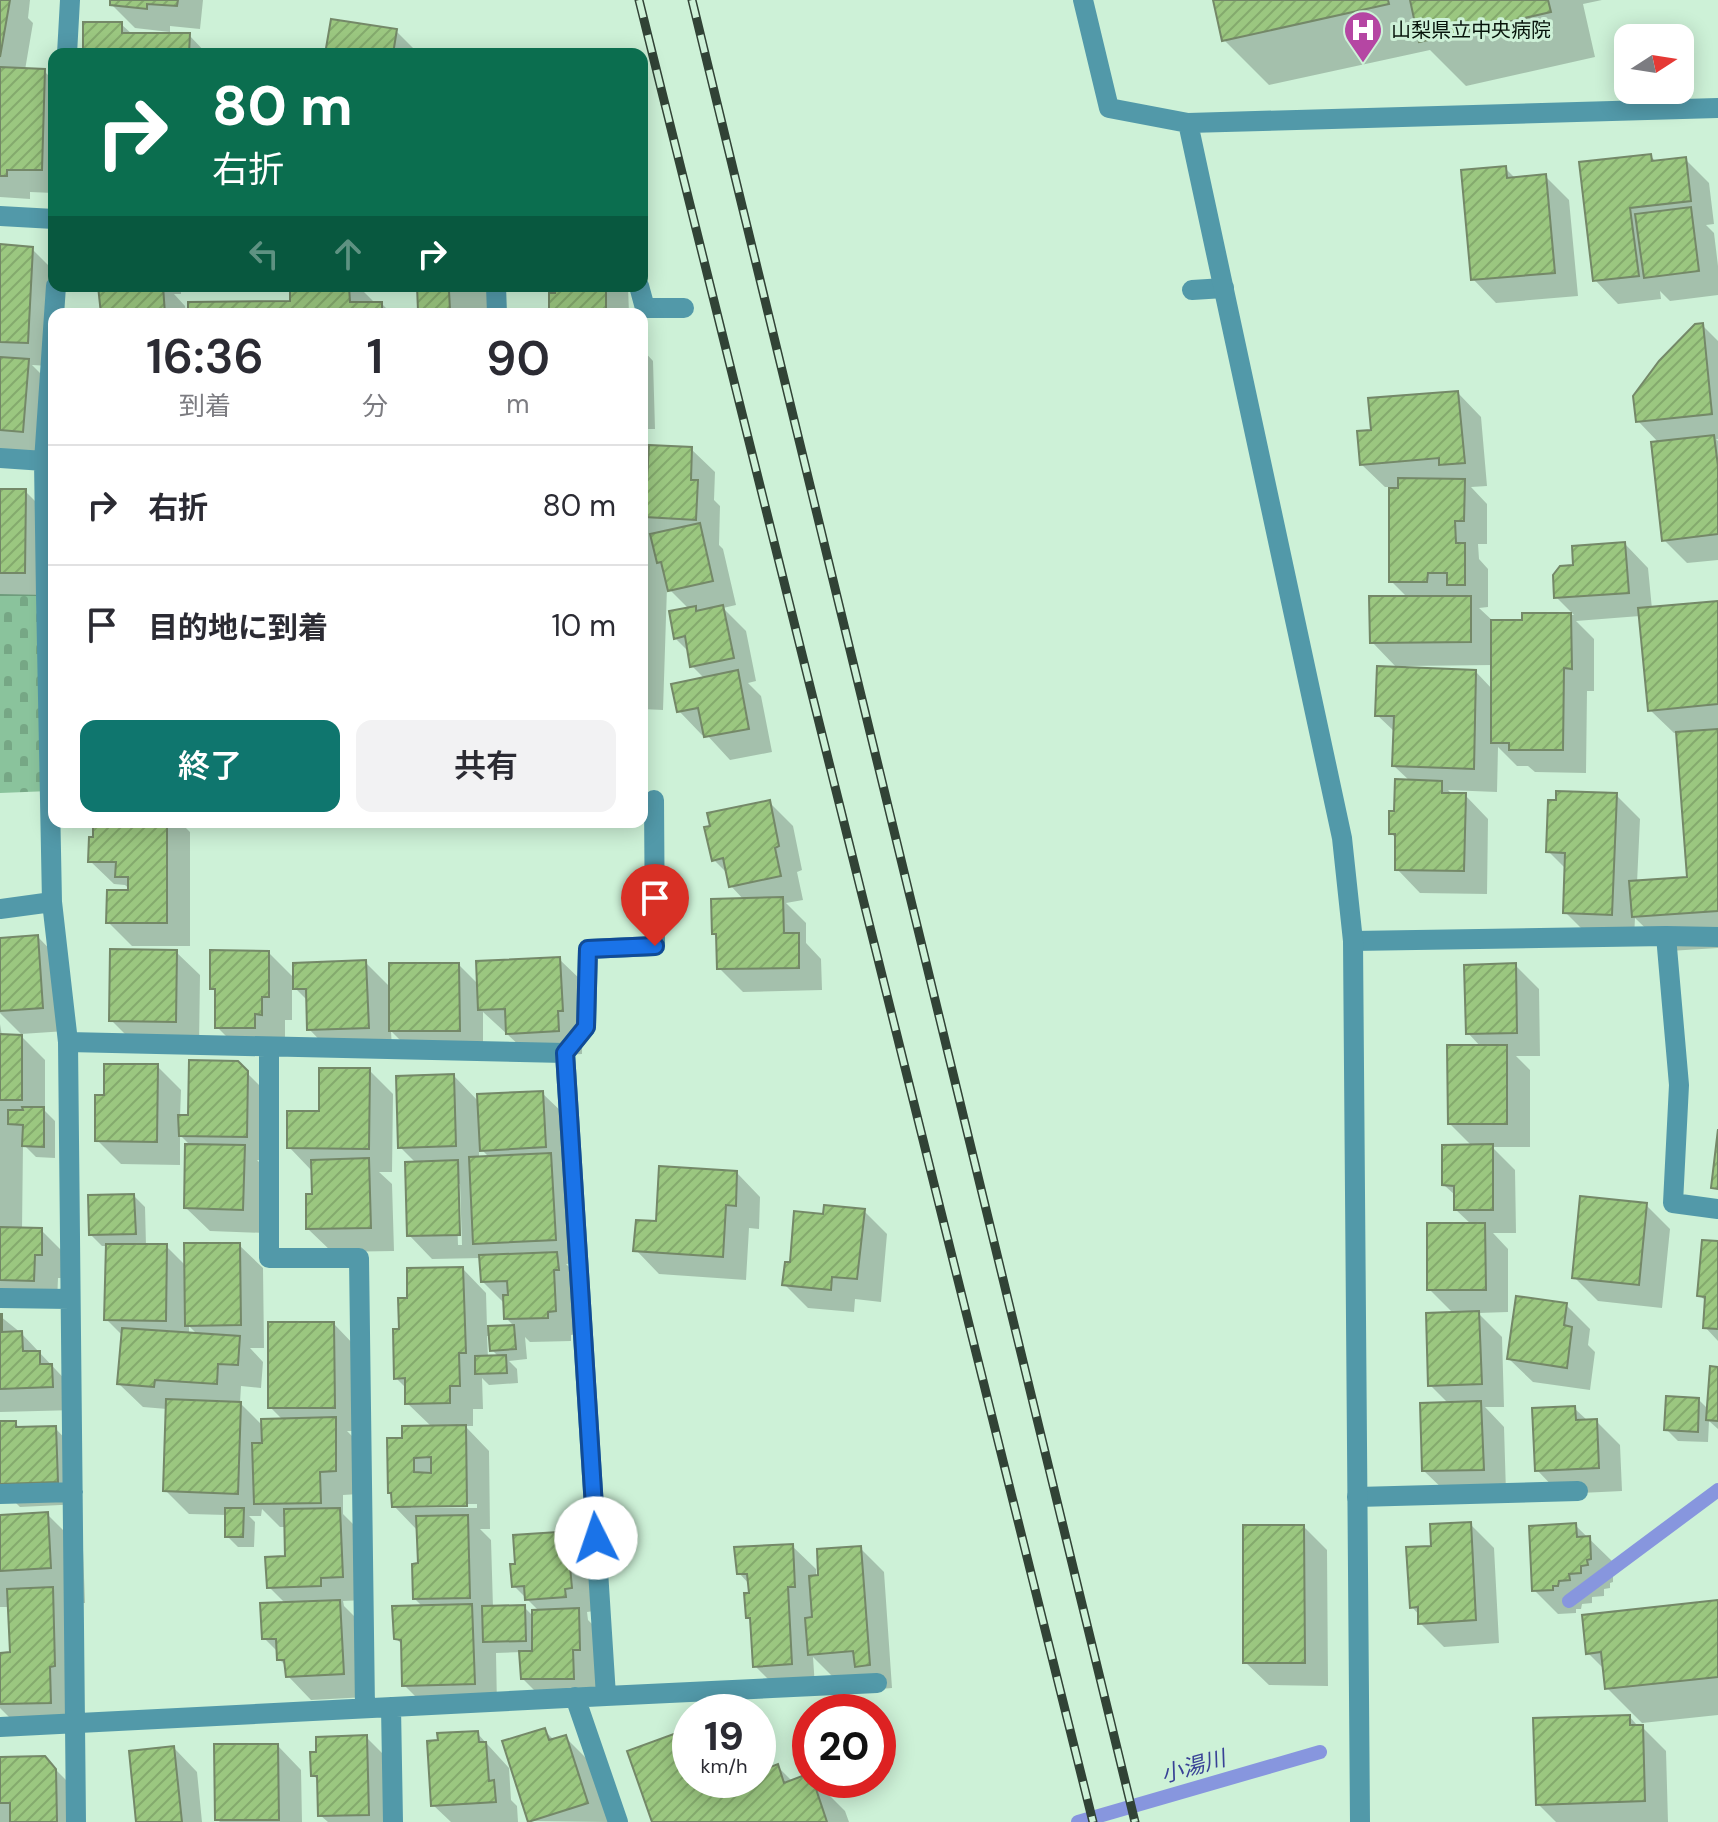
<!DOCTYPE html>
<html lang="ja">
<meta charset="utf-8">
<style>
:root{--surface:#fff;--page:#f2f2f3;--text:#2b2b33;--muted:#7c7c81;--line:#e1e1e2;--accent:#0f766e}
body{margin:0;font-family:"DM Sans","Noto Sans JP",sans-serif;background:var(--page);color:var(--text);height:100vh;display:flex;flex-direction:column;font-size:30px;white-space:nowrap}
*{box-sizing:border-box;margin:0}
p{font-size:26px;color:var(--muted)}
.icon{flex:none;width:44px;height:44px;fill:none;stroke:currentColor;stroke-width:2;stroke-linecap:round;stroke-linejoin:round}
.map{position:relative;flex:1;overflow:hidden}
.sheet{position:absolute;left:48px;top:308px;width:600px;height:520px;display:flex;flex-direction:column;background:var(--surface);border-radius:16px;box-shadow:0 4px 20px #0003}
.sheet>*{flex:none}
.hud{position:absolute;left:48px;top:48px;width:600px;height:244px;border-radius:16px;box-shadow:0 4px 20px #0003;background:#0b6e4f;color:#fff;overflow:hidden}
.needle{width:52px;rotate:78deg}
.buttons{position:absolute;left:1614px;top:24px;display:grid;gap:16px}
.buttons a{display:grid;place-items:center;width:80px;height:80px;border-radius:16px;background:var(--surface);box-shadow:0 4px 20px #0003;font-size:40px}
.speed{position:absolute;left:672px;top:1694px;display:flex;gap:16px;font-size:40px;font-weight:700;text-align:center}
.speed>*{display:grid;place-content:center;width:104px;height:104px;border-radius:50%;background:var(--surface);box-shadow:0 4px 20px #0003;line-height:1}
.speed small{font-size:20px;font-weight:400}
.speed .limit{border:12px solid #d22;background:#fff;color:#111}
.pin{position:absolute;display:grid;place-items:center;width:68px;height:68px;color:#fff;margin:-82px -34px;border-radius:50% 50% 50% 0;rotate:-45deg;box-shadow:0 0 8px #0007}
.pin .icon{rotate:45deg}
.me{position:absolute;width:88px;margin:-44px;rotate:356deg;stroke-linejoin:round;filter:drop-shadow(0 0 6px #0008)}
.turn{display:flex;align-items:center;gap:28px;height:168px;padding:0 32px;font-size:36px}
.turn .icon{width:104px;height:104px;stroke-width:2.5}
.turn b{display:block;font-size:56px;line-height:68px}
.lanes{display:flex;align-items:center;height:76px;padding:0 32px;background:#0003;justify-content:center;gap:40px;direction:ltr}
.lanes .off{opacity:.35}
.eta{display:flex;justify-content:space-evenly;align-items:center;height:136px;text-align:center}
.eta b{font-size:48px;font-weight:600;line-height:56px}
.primary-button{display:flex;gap:16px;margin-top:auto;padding:16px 32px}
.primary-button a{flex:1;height:92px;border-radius:16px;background:var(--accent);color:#fff;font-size:32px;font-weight:600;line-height:92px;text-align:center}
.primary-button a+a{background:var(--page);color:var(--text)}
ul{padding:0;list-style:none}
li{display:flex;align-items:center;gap:24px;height:120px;padding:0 32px;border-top:2px solid var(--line)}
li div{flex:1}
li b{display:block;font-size:30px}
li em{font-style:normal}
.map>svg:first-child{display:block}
</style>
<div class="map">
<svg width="1718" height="1822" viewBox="0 0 1718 1822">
<defs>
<pattern id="cemetery-stones" width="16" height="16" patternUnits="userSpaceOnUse" patternTransform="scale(2)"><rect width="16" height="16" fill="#8ac39c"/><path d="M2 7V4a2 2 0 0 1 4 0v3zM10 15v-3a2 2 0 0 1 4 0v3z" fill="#76a785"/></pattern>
<pattern id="building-hatch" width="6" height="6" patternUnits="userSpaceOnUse" patternTransform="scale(2)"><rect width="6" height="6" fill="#9bc780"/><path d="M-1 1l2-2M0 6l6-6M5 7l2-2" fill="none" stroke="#84aa6d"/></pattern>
</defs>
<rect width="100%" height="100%" fill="#cdf1d7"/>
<path fill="url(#cemetery-stones)" d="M0 594 46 595 50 791 0 793Z"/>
<path fill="#0003" fill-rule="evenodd" d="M0 0H30L28 18 33 23 25 70 44 71 54 81V193L30 192V199L0 197Z
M112 0H203L200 29 170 26V32L135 28 112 5Z
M1215 0H1602L1583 4 1595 57 1466 86 1430 50 1269 85 1224 40Z
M121 24 133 35H189L207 54H85Z
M396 31 419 54H328Z
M1650 156 1657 162 1685 159 1709 183 1714 224 1706 225 1714 233 1718 266V295L1670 301 1660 291 1661 299 1618 304 1595 280Z
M1505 168 1516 179 1545 176 1569 200 1578 296 1496 303 1473 279Z
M0 246 32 249 54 271 50 366 32 365 52 385 46 455 0 450Z
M104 286H181V294H174L185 306 186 314H103Z
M292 286H358L376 304H382L392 314H190L292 303Z
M419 286H498V314H424L420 310Z
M557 286H628L629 314H551L557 295Z
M1702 325 1718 341V439H1716L1718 441V560L1687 563 1664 540 1659 443 1638 421Z
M642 349 653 361 655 429H642Z
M1458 393 1481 417 1487 486 1471 487 1487 504V544H1478L1479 559 1488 569V607L1479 608 1494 622H1524V615H1574L1556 597 1575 567 1625 544 1648 568 1652 609 1718 603V948L1669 951 1635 918 1634 938 1589 936 1565 912 1567 870 1548 851 1616 795 1640 819 1637 883 1689 879 1678 733H1674L1650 710 1640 616 1576 621 1594 639V691H1587L1586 773 1535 772 1528 766H1517L1498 747 1497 792 1448 790 1453 795H1465L1488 819 1487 894 1420 893 1397 869V840L1391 833 1411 782 1394 766 1396 733 1377 715 1398 669 1372 642 1408 598 1391 581V487H1385L1361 464 1373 432ZM1493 665V690L1476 672 1406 669V666Z
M691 449 715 472 714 500 720 506 719 545 723 549 736 605 723 608 746 631 756 681 748 683 761 696 772 752 730 760 706 734 702 735 679 711 705 679 692 666 689 652 675 638 690 610 667 587 663 710 642 709V478L649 485Z
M0 491H25L49 515 48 596H0Z
M769 802 793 826 802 870 797 872 803 900 786 903 806 923V943L821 959 822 990 743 992 719 968V938L714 933 744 900 731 886 728 874 714 860Z
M95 822H180L190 832V946H132L108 922 133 892 125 885 114 884 90 861 95 839Z
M38 937 61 961 66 1031 21 1034 0 1013V940Z
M176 952 200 975 199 1045 135 1044 111 1020Z
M269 953 295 979 365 962 391 988 459 965 479 985 559 959 583 982 582 1054 532 1057 483 1012V1054H414L391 1031 392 1050 332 1053 309 1029 308 1001 292 985V1020H285V1037L241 1051 217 1027V993L212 988Z
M1515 965 1539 989 1540 1056H1516L1530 1070V1147H1492L1515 1170 1516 1233H1493L1508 1249V1312L1478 1313 1502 1337 1504 1407H1485L1504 1427 1506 1493 1448 1494 1424 1471 1449 1404 1430 1385 1454 1314 1429 1289 1472 1225 1456 1210V1196L1444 1185 1473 1147 1450 1124 1481 1047 1468 1033Z
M0 1024 2 1036 22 1037 45 1060V1111L55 1121V1158L36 1157 23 1144 22 1230H41L65 1254V1278H58L57 1303 0 1302Z
M237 1063 271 1097 270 1160H257L268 1171 266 1233 210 1231 186 1208 191 1146 180 1135V1165L121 1164 97 1140 106 1097 157 1066 181 1090 180 1117H190Z
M369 1070 393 1094 392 1172H379L392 1184 394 1251 332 1252 308 1229 314 1196 312 1171 289 1147Z
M454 1076 479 1102 542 1093 566 1116 578 1263 566 1264 580 1278 579 1334 571 1335V1341L530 1342 525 1337 527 1359 509 1361 517 1369 518 1383 489 1385 482 1378 483 1409H473V1426H465L489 1451 490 1529H480L491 1540 493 1608 524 1607 534 1617 539 1611 514 1586 572 1533 596 1557 594 1611 587 1612 588 1620 602 1634 597 1702H546L522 1678V1652L496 1653 497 1707 428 1709 404 1685 403 1646 396 1638 424 1608 415 1599 420 1565 418 1531 394 1506 393 1496 390 1492 404 1440 432 1427 407 1403V1389L396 1378 401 1331 409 1300 463 1269 486 1293 487 1328 515 1327 506 1318 505 1304 482 1281 481 1258 432 1259 409 1235 416 1163 400 1147ZM479 1147 490 1158 479 1159ZM456 1184H460L462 1245H458ZM487 1336H491L492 1350 500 1358H488ZM411 1504H477V1508H411Z
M737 1173 760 1197 759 1229 749 1228 746 1280 659 1274 636 1250 658 1223Z
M134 1196 145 1207 146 1246H166L187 1267 239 1245 263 1268 264 1348H250L263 1362 261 1388 241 1386 240 1403 264 1427 283 1420 270 1407 334 1324 357 1348V1431H347L359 1443V1494L343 1495V1514L363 1534 365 1600 343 1601 344 1606 363 1625 367 1697 311 1700 288 1676 287 1667 279 1659V1653L264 1638 286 1604 269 1587 287 1558 286 1527H280L262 1509 261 1516H249L255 1522 254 1547H238L227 1536V1515L189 1514 165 1490 167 1409 143 1407 119 1384 123 1336 106 1319 108 1246H102L91 1235ZM189 1326 198 1335 189 1334Z
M1646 1205 1670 1229 1662 1308 1598 1301 1574 1277Z
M864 1211 887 1234 881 1302 855 1299 854 1312 808 1308 784 1284 791 1264 825 1216Z
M1718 1243V1341L1705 1327 1707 1302 1699 1295Z
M1566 1305 1590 1329 1588 1345 1595 1352 1590 1390 1533 1382 1509 1359Z
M0 1316 21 1333 75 1390 76 1410 0 1412Z
M1718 1369V1429L1709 1421 1708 1442 1678 1441 1666 1429 1699 1400 1709 1410Z
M1574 1408 1588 1421H1596L1620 1445 1622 1491 1560 1494 1537 1470Z
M0 1423H15L21 1429 55 1428 78 1452 81 1504 20 1507 10 1497H0Z
M48 1515 83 1550 85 1603 66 1604 74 1725 19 1727 0 1708V1655L12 1654 10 1607H0V1517Z
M1470 1524 1494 1548 1499 1643 1444 1647 1420 1623V1616L1412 1607 1433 1547Z
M1575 1525 1613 1562V1582L1610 1583V1588L1604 1589V1596L1592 1597V1603L1582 1604 1581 1609H1576V1613L1558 1614 1534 1590Z
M1304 1527 1327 1550 1328 1686 1269 1685 1245 1662Z
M792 1546 816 1569V1577L860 1548 884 1572 892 1688 881 1689 834 1678 813 1657 815 1687 779 1690 755 1666 752 1621 748 1617 750 1585 739 1573Z
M1718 1602V1715L1642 1723 1607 1688 1605 1670 1588 1653Z
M1630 1717 1636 1724H1631V1727H1642L1666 1751 1668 1822H1556L1538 1804Z
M544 1730 554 1740 565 1737 589 1761 609 1822 530 1821Z
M477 1733 509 1768 511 1800 517 1806 518 1822H451L433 1805Z
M682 1734 690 1742V1780H758V1760L768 1770 777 1766 793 1782 814 1780 845 1811 849 1822H655Z
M366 1737 390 1761 392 1822H328L320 1815V1782L313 1775Z
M278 1746 301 1770 302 1822H220L217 1819Z
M174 1748 197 1772 202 1822H138Z
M44 1758 68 1782 79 1822H0V1759Z"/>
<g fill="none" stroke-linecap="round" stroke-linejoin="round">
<path stroke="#8796de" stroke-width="14" d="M1569 1601 1718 1490
M1078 1822 1320 1752"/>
</g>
<path fill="url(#building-hatch)" stroke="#748868" stroke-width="2" fill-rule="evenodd" d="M0 0H10L0 57Z
M110 0H178L177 6 147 4V9L110 5Z
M1213 0H1388L1389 4 1222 41Z
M1410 0H1548L1551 12 1419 42Z
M331 19 397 29 393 54H325Z
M83 22H122V33H190L189 54H83Z
M0 67 45 69 42 170H7V176H0Z
M1651 154 1652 161 1686 157 1691 201 1630 208 1639 276 1593 281 1579 162Z
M1506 166 1507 178 1546 174 1555 273 1471 280 1461 170Z
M1691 207 1699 271 1644 278 1635 214Z
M0 244 33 247 28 343 0 342Z
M98 286H163L165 314H101Z
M290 286H349L350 302H382V314H188V302L290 301Z
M417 286H475V291H449L450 310 418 311Z
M555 286H606V314H549V293H555Z
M1703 323 1712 414 1636 422 1633 396 1659 361 1695 324Z
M0 357 29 359 23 432 0 430Z
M1458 391 1465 463 1439 465V458L1360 465 1357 431 1371 430 1368 398Z
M1714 435 1718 466V534L1662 541 1651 442Z
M649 445 692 447 691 480H698L696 520 645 517Z
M1398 478 1465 479 1464 521H1455L1456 543H1465V585H1447V573H1428L1427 582H1389V488H1398Z
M0 489H26L25 573H0Z
M700 523 713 581 668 591 661 562 657 563 650 534Z
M1625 542 1629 593 1554 598 1553 575 1560 566 1573 565 1572 546Z
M1369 596H1471V642L1370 643Z
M1718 601V704L1648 711 1638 608Z
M723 605 734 658 690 667 685 636 674 639 669 611 696 606V611Z
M1522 613H1571L1572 669 1564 668 1563 750H1509V743H1491V620H1522Z
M1377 666 1476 670 1474 769 1392 766 1394 716H1375Z
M738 670 749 729 704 737 698 708 677 712 671 684Z
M1718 729V911L1632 917 1629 881 1687 877 1676 732Z
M1395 779 1442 781V793H1466L1464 871 1395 870V834H1389V811H1394Z
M1556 791 1617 793 1612 915 1563 913 1565 853 1546 852 1548 800H1556Z
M770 800 779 846 775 848 781 876 729 887 723 858 712 861 704 827 710 826 707 813Z
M93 822H167V923H106L107 890H128V877H115L116 862H88L89 837H93Z
M783 897 784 933H799V968L717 969 716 934H712L711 899Z
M38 935 43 1008 0 1011V938Z
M110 949 177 950 176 1022 109 1021Z
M210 950 269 951V997H262V1015L255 1014V1028H215V989H210Z
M560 957 563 1011H558L559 1031 506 1034 505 1009 478 1010 476 961Z
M366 960 369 1028 307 1030 306 989H293V963Z
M389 963H459L460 1031H389Z
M1516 963 1517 1033 1466 1034 1464 965Z
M0 1034 22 1035V1100H0Z
M1447 1045H1507V1124H1448Z
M189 1060 238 1061 248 1071 247 1137 179 1136 178 1115H188Z
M104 1064H158L157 1142 95 1141V1095H104Z
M319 1068H370L369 1149 287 1148V1111H319Z
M454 1074 456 1146 398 1148 396 1076Z
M543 1091 546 1147 480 1151 477 1094Z
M22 1107H44V1147L22 1146 23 1125 8 1124V1110H23Z
M1718 1129V1189L1711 1188Z
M185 1144 245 1145 243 1210 184 1208Z
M1493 1144V1210H1454V1186L1442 1185V1145Z
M551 1153 556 1240 473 1244 469 1157Z
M369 1158 371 1228 306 1229V1194H312L311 1160Z
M458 1160 460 1235 407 1236 405 1162Z
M659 1166 737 1171 736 1206 726 1205 723 1257 633 1251 636 1220 656 1221Z
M134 1194 136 1234 89 1235 88 1195Z
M1580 1196 1647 1203 1639 1285 1572 1278Z
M824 1205 865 1209 857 1279 832 1277 831 1290 782 1285 785 1262H790L794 1211 823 1214Z
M1427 1223H1485L1486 1290H1427Z
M0 1227 42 1228V1255H35L34 1281 0 1280Z
M1702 1240 1718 1241V1329L1703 1328 1705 1297 1697 1296Z
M184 1243H240L241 1325 185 1326Z
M106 1244H167L166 1321 104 1320Z
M557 1252 559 1270H554L556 1311 548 1312V1318L504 1319 503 1295H508L507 1281 481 1282 479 1255Z
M463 1267 466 1353H459L460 1386H450V1403L405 1404V1378L394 1379 393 1329H399L398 1298H407V1268Z
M1516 1296 1567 1303 1564 1325 1572 1327 1567 1368 1507 1359Z
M1479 1311 1482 1384 1428 1386 1426 1313Z
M0 1314H2V1332L22 1331 23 1351H40V1364H52L53 1387 0 1389Z
M268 1322H334L335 1408H268Z
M514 1325 516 1349 490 1351 488 1326Z
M122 1328 240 1336 238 1365 218 1364 217 1384 155 1380 154 1387 117 1384Z
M506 1355 507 1373 475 1374V1356Z
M1710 1366 1718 1367V1421L1706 1420Z
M1666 1396 1699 1398 1698 1432 1664 1430Z
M166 1399 241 1402 238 1494 163 1491Z
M1481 1401 1484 1470 1422 1471 1420 1403Z
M1575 1406 1576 1420 1597 1419 1599 1468 1535 1471 1532 1408Z
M336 1417V1471L320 1472 321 1503 254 1504 252 1443H262L261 1419Z
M0 1421H16V1427L56 1426 58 1482 0 1484Z
M466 1425 467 1506 392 1507 391 1493H388L387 1438H402V1426ZM431 1457V1473L414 1472V1458Z
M225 1508H244L243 1537H225Z
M340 1508 343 1577 321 1578V1586L267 1588 265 1557 285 1556 284 1509Z
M48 1512 51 1568 0 1571V1515Z
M468 1515 470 1598 413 1599 412 1564 418 1563 416 1516Z
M1471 1522 1476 1620 1418 1624V1607L1410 1608 1406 1547 1431 1546 1430 1524Z
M1576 1523 1577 1537 1590 1536 1591 1559 1587 1560 1588 1565 1581 1566V1573L1569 1574 1570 1580 1559 1581 1558 1586H1553V1590L1532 1591 1529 1526Z
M1243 1525H1304L1305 1663H1243Z
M573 1531 575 1556H569L572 1588 565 1589 566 1597 525 1600 524 1586 512 1587 510 1564H515L513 1535Z
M793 1544 795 1587H788L792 1664 753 1667 750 1618H746L744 1593H749L747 1574H737L734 1547Z
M861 1546 870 1665 855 1667 853 1651 808 1655 805 1618 812 1617 809 1576 818 1575 817 1549Z
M53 1587 55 1666 50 1667 51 1703 0 1704V1653L10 1652 7 1589Z
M340 1600 344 1674 286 1677 284 1660H277L276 1639H262L260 1603Z
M1718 1600V1677L1605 1689 1601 1652 1586 1654 1582 1615Z
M472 1604 475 1684 402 1686 401 1640 394 1639 392 1606Z
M525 1605 526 1641 483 1642 482 1606Z
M579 1608 580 1650H573L574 1679H521L519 1651H532V1610Z
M1630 1715V1725H1643L1645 1801 1536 1805 1533 1718Z
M545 1728 549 1740 566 1735 588 1803 528 1822 502 1741Z
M478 1731 479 1742H486L489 1781 494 1780 496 1802 431 1806 427 1741 438 1740 437 1733Z
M682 1731 690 1748V1780H758V1766L760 1771 778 1764 784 1783 810 1773V1780H813L827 1822H652L627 1751Z
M367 1735 369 1815 318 1816 317 1776H311L310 1752H316V1737Z
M214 1744H278L279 1820H215Z
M174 1746 182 1822H136L129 1751Z
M45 1756 56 1769 57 1822H10V1803H0V1757Z"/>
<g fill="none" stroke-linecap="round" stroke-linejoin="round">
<path stroke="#5299a9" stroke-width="20" d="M67 54 70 0
M0 216 54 219
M56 286 44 461 46 595 52 902 68 1042 76 1822
M496 286 497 314
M639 286 645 308H684
M1192 290 1224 288
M0 458 44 461
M0 909 52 902
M1666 936 1718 937
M1353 941 1666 936 1679 1085 1673 1203 1718 1209
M269 1048V1258H359L365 1708
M565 1053 586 1027 588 949 655 946 654 800
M0 1298 70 1299
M0 1494 73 1492
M1357 1497 1578 1491
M606 1696 877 1683
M575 1697 618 1822
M391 1707 393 1822
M0 1727 606 1696 565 1053 68 1042"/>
<path stroke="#5299a9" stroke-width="20" d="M1083 0 1109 108 1188 123 1718 108
M1188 123 1342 838 1353 941 1360 1822"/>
<g stroke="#314336" stroke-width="9">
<path id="rail" d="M639 0 1093 1822
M692 0 1135 1822"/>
</g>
<use href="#rail" stroke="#cdf1d7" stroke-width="6" stroke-dasharray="18" stroke-linecap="butt"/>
</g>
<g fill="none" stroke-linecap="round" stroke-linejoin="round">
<g stroke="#114b97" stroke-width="20">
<path id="route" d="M596 1538 565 1053 586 1027 588 949 655 946"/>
</g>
<use href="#route" stroke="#1a73e8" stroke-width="14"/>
</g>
<defs>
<g id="hospital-pin" transform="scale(2)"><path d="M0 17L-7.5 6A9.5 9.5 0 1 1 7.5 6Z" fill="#b546a3" stroke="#cdf1d7"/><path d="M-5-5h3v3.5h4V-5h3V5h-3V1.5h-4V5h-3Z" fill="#fff"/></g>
</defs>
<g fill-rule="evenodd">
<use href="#hospital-pin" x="1363" y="30"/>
</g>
<g text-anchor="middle" stroke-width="6" stroke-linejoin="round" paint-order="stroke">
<g font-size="20" fill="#06130a" stroke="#cdf1d7" text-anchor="start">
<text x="1391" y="37">山梨県立中央病院</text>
</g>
<g font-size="22" font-style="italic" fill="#384196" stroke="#cdf1d7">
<text transform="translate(1193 1766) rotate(-16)" y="8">小湯川</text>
</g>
</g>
</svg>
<div class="buttons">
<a><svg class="needle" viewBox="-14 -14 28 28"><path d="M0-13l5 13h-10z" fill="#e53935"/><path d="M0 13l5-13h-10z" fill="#7c7c81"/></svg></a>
</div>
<div class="speed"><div>19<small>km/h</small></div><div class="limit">20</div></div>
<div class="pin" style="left:655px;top:946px;background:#d93025"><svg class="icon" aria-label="arrive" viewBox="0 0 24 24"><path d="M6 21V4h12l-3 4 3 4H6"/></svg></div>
<svg class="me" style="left:596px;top:1538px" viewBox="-20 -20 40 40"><circle r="19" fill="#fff"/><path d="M0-13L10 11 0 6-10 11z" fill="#1a73e8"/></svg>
<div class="hud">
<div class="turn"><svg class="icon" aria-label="right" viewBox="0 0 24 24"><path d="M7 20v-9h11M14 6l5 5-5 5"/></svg><div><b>80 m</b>右折</div></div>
<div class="lanes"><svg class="icon off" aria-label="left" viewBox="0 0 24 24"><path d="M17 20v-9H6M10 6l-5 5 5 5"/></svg><svg class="icon off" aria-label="ahead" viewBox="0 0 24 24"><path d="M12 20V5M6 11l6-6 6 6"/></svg><svg class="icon" aria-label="right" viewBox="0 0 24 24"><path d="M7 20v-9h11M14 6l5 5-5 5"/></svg></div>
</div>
<section class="sheet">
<div class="eta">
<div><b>16:36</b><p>到着</p></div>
<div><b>1</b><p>分</p></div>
<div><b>90</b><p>m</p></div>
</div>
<ul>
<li><svg class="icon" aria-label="right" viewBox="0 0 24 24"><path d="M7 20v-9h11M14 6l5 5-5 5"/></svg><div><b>右折</b></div><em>80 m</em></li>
<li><svg class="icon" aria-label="arrive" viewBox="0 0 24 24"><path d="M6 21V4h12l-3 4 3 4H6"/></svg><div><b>目的地に到着</b></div><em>10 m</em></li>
</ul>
<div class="primary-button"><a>終了</a><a>共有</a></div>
</section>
</div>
